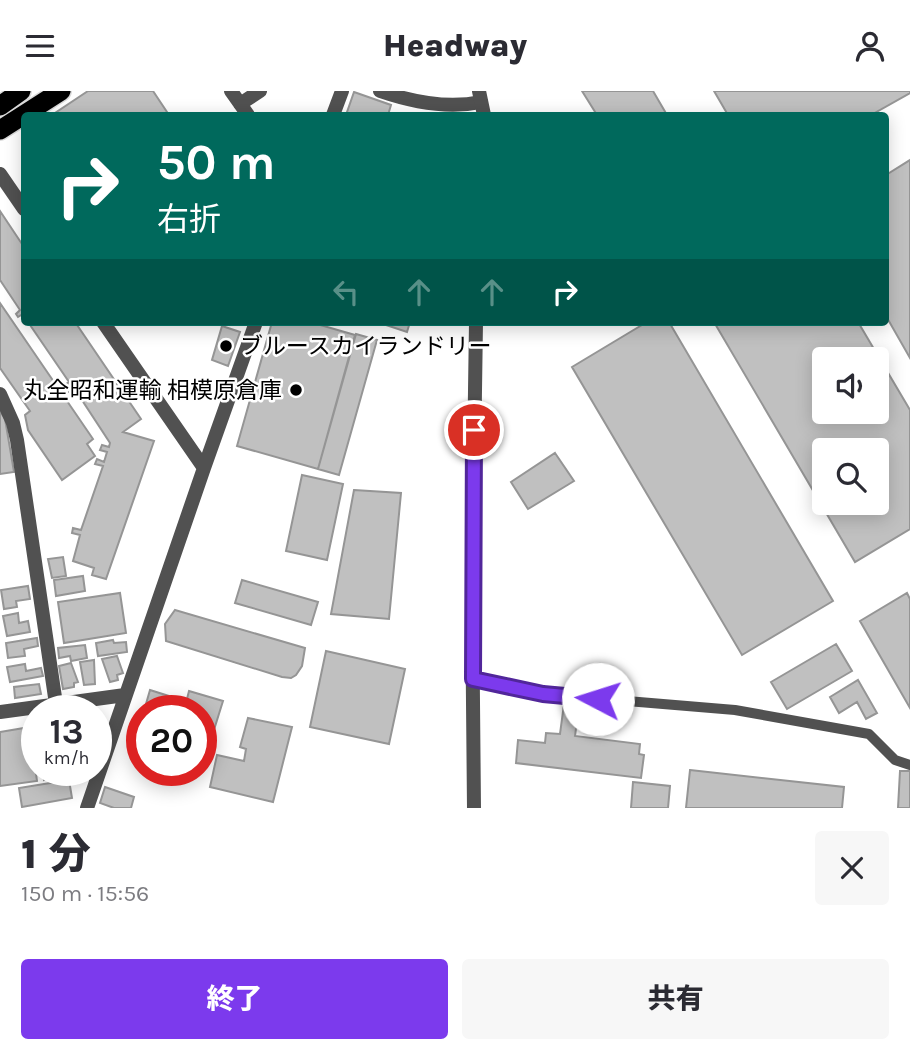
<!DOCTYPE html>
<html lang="ja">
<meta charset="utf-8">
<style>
:root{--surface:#fff;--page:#f7f7f7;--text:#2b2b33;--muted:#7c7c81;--accent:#7c3aed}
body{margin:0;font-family:Karla,"Noto Sans JP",sans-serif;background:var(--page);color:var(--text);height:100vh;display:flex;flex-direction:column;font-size:26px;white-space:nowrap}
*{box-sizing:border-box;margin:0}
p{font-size:23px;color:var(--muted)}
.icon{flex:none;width:38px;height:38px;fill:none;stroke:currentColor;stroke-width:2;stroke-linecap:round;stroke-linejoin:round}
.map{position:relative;height:717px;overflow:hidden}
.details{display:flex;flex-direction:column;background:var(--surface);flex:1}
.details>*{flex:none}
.banner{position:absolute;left:21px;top:21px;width:868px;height:214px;border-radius:7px;box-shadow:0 4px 18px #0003;background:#00695c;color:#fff;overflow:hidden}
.controls{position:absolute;left:812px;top:256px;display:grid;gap:14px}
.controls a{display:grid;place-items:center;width:77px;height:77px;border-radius:7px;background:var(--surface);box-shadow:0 4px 18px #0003;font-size:35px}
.speed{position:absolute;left:21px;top:604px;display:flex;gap:14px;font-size:35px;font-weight:700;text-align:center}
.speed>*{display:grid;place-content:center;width:91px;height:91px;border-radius:50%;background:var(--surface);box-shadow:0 4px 18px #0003;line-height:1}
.speed small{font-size:18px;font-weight:400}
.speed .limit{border:10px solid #d22;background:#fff;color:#111}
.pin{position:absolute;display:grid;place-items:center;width:60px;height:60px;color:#fff;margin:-30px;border:4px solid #fff;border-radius:50%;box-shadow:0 2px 7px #0007}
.me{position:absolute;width:77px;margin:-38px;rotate:275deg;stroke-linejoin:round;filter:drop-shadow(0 0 5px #0008)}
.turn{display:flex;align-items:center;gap:24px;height:147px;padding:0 21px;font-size:32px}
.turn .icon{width:91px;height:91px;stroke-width:2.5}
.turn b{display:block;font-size:49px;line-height:60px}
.lanes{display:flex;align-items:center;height:66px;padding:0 21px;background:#0003;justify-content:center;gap:35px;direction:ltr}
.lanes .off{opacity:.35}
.round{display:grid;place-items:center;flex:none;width:74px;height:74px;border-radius:7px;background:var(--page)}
.head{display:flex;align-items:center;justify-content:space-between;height:119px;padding:0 21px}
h1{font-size:42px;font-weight:800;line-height:52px}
.button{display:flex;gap:14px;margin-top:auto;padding:14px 21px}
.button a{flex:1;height:80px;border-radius:7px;background:var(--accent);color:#fff;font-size:28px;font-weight:800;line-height:80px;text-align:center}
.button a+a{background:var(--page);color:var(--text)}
header{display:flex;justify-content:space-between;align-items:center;height:91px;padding:0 21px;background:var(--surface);font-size:32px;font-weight:800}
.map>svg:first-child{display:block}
</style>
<header><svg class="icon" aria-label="menu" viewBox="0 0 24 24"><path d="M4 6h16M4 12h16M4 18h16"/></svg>Headway<svg class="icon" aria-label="person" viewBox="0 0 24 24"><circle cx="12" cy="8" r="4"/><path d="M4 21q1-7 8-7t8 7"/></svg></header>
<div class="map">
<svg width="910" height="717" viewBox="0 0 910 717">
<rect width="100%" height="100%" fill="#fff"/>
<path fill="#c0c0c0" stroke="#959595" stroke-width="2" fill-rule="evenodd" d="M88 0H153L169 24H52Z
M582 0H653L667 24H597Z
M714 0H910V2L871 24H728Z
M354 1 391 14 388 24H346Z
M910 69V267L886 225V84Z
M0 120 24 156V225L23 223 18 226 16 223 20 219 0 189Z
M0 212 93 348 87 353 95 365 62 389 28 339 25 324 30 320 0 277Z
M28 231H75L141 328 123 341 154 350 106 488 92 484 94 477 73 470 80 444 72 442 73 437 81 439 103 375 95 373 97 368 104 371 107 361 100 359 102 354 109 356 110 352 74 297 68 301 63 295 69 291Z
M272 231H310L355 244 318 378 237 355Z
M377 231H410L407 241Z
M647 231H669L833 510 742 564 572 276Z
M714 231H858L910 319V438L855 471ZM824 268H877V320H824ZM824 359H877V411H824Z
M222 235 240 241 228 275 212 269Z
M356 243 377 249 339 384 318 378Z
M0 320 5 328 14 381 0 383Z
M555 362 574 390 528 418 511 391Z
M302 384 343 393 327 469 286 460Z
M354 399 401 402 389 528 331 523Z
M63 466 66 485 52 487 48 468Z
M83 485 85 500 56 505 54 489Z
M242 489 318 511 311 534 235 512Z
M28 495 30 508 16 510 17 516 4 518 1 499Z
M120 502 126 542 64 552 58 511Z
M907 502 910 508V617L860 530Z
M175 519 305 557 302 575 296 584 291 587 282 586 166 550 165 533Z
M18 522 19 532 28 530 30 541 7 545 3 525Z
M37 547 38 555 24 558 25 565 8 567 6 552Z
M113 549 114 552 126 551 127 561 98 565 96 552Z
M836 553 852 580 787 618 771 591Z
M85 554 87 567 71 570 70 565 59 567 58 557Z
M326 560 405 578 389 653 310 636Z
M117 565 123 582 117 584 118 589 110 591 102 568Z
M94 569 95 593 84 594 80 571Z
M71 572 78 591 74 592V596L63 598 59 575Z
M25 573 26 580 41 577 43 585 10 591 7 576Z
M858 589 877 622 866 628 857 611 839 622 830 606Z
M39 593 41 603 15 607 14 596Z
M150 599 172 606 168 620H144Z
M189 600 223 610 213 642 201 638V620H184Z
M564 613 615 619 613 634 577 630 575 645 640 653 639 663 644 664 641 687 516 672 518 649 545 652 546 642 560 643Z
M248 627 292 636 273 711 210 696 217 664 244 670 246 658 240 656Z
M30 636 37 690 0 695V641Z
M43 679H64L65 685 44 689Z
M690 679 844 696 842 717H686Z
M900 680H910V717H898Z
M69 689 72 707 22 716 19 697Z
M633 691 670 695 668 717H631Z
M105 696 134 706 131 717H114L100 712Z"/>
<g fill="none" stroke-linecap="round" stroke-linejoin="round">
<g stroke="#dbdbdb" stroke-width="22">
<path id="trunk" d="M0 15 21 0
M0 39 61 0"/>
</g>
<path stroke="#515151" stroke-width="10" d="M473 588 543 603 735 619 869 643 895 669 910 674"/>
<path stroke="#515151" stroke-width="14" d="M231 0 248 24
M380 0C412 11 448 18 481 11
M240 13 260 0
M333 24 342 0
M0 83 24 118
M103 231 204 377
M0 303 13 332 17 349 56 613
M0 621 125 604
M87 717 204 377 256 231"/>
<path stroke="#515151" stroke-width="14" d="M479 0 484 24
M474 717 472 505 476 231"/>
<use href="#trunk" stroke="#000" stroke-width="19"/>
</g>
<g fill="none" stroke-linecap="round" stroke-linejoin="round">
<g stroke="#51269a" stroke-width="18">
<path id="route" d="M474 339 473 588 543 603 598 608"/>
</g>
<use href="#route" stroke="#7c3aed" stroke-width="12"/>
</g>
<g fill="#000" stroke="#fff" stroke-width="2.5">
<circle cx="226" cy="255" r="7"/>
<circle cx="296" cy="299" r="7"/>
</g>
<g text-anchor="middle" stroke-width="5" stroke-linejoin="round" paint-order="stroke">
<g font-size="23" fill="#000" stroke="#fff" text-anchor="start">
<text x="240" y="263">ブルースカイランドリー</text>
<text x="282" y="307" text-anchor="end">丸全昭和運輸 相模原倉庫</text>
</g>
</g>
</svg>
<div class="controls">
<a><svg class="icon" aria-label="sound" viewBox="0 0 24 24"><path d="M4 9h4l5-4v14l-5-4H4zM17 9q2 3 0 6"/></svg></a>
<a><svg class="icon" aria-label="search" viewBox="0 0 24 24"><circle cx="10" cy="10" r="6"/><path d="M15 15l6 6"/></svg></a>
</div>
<div class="speed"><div>13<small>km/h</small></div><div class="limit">20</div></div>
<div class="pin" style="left:474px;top:339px;background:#d93025"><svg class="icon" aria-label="arrive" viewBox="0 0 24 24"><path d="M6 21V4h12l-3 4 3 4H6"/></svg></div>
<svg class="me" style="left:598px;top:608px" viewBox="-20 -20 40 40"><circle r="19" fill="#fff"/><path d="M0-13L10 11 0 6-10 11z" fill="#7c3aed"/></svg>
<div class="banner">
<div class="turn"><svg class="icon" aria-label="right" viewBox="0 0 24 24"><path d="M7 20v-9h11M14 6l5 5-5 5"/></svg><div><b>50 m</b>右折</div></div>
<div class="lanes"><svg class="icon off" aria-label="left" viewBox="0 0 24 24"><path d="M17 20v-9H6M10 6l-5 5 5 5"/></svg><svg class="icon off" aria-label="ahead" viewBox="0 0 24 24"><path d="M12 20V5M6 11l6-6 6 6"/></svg><svg class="icon off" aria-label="ahead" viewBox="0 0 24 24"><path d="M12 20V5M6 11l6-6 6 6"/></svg><svg class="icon" aria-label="right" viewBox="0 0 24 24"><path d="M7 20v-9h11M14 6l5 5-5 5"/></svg></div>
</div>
</div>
<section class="details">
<div class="head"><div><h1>1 分</h1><p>150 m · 15:56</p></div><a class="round"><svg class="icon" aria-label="close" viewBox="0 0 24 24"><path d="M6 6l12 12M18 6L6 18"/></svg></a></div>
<div class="button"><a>終了</a><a>共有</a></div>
</section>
